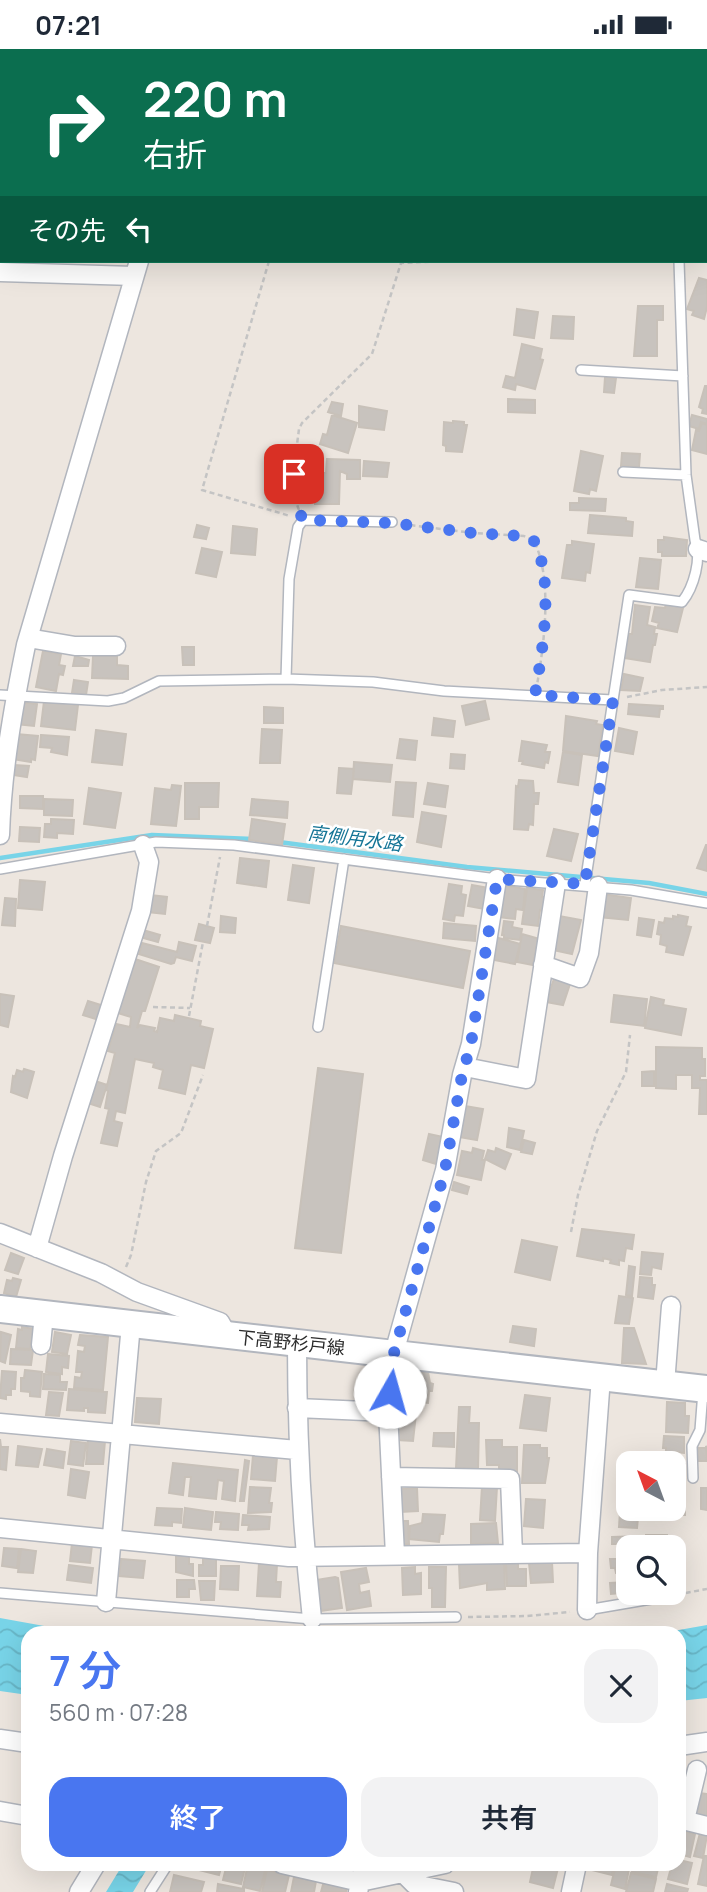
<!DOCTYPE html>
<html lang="ja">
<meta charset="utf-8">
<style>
:root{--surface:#fff;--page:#f2f2f3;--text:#1f2937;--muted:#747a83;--accent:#4976f0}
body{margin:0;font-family:Manrope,"Noto Sans JP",sans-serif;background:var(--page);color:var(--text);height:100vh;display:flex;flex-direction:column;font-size:26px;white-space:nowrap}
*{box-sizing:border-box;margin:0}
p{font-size:23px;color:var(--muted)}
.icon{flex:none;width:38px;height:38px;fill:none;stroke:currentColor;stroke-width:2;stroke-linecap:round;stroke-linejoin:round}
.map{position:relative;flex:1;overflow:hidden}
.sheet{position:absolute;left:21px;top:1577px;width:665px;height:245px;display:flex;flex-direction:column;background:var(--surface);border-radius:21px;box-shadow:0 7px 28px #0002}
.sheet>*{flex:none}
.hud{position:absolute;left:0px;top:0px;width:707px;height:214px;box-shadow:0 7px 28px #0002;background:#0b6e4f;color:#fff;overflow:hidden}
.needle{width:46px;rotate:319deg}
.tools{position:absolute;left:616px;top:1402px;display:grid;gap:14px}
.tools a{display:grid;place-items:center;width:70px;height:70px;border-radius:14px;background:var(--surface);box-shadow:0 7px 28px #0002;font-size:35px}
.pin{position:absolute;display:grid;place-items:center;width:60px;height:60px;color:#fff;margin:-30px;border-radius:14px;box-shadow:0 4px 10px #0006}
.me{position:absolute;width:77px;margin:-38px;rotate:7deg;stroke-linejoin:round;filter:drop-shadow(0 0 5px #0008)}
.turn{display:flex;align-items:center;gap:24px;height:147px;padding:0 28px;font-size:32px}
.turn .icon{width:91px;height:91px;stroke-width:2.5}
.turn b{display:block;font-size:49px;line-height:60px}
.then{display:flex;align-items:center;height:66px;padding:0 28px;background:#0003;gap:14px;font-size:26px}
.round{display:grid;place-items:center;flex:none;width:74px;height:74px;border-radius:21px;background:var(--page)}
.overview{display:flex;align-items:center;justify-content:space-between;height:119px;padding:0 28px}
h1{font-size:42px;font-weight:600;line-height:52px;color:var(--accent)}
.cta{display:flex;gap:14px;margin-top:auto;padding:14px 28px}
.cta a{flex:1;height:80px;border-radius:21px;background:var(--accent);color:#fff;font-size:28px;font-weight:600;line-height:80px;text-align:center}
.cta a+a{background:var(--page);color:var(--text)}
.status{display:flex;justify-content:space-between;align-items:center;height:49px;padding:0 35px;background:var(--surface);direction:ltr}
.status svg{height:19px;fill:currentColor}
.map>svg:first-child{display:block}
</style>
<div class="status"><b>07:21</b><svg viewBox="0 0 49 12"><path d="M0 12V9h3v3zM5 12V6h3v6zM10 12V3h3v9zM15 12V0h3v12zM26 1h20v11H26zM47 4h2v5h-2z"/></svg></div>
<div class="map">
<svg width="707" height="1843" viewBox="0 0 707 1843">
<defs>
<pattern id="water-waves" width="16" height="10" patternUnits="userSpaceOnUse" patternTransform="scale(1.75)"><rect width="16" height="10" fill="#78d4e8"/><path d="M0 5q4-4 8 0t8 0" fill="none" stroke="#68b6c7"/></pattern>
</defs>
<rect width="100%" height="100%" fill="#ede6df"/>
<path fill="url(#water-waves)" d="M0 1569 83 1584H28V1646L0 1642Z
M707 1576V1649L679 1652V1584H662Z
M123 1815H150L133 1843H106Z"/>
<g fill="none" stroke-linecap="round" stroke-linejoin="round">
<path stroke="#78d4e8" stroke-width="4.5" d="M279 793 467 818 649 834 707 845
M0 809 152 786 253 790"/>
</g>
<path fill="#c8c3be" stroke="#c8c1b9" stroke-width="2" d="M699 229 707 231V258L704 270 692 266 694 262 687 260Z
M638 257H663V271H657V307H634Z
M517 260 538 263 534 289 514 286Z
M553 267 574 268 573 290 551 289Z
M522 295 542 300 540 310 543 311 535 340 516 335 515 341 503 338 506 327 515 329Z
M605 328 616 329 614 344 604 343Z
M705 337H707V365L702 364 703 360 699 358Z
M508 350 535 351V364L508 363Z
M332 353 343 355 341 367 328 363Z
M359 357 387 362 384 381 359 378Z
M332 366 357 374 348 404 320 395 323 385 327 386Z
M692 366 707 370V375L701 373 699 380 689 377Z
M453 372 464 373V376H467L462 403 446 402V397L443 396 444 373 453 374Z
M702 374 707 376V405L692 401 696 381 699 382Z
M581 402 603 407 596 442 590 440 589 445 574 442Z
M622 404 640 405 639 418 621 417Z
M327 410 360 411V430H347V425L340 422 339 455H315L316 424H326Z
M364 412 389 414 387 428 363 427Z
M579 449 606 450 605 462 570 461V454H579Z
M590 466 626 469V472L633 473 632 487 588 484Z
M197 476 209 479 206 490 194 488Z
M233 477 257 480 255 506 231 504Z
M664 488 687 491 686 507H662V503H658V491H664Z
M572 492 594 495 590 524 586 523 585 532 562 529 567 496H572Z
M202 499 222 503 216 528 196 524Z
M640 509 661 511 658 540 636 538Z
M666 555 683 559 677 583 657 579 659 574 652 572 655 558 665 559Z
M635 556 650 558 647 576 655 578 654 585H657L655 596H653L650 613 624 609 629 585H632Z
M182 598H194V616H183Z
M43 602 61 605 59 616 65 617 63 626 59 625 56 642 36 638Z
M75 607 89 611 88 617H73Z
M93 607H117V616L128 617V630L92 629Z
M624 625 643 629 640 642 621 641Z
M74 631 88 633 86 646 72 644Z
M44 652 78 656 75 681 41 677Z
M485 652 489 670 466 676 462 657Z
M20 653 37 655 34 677 16 675Z
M629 655 663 657V660H660L659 668 628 665Z
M264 658 283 659V674H264Z
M566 667 597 672 596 675 603 676 598 707 563 702Z
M434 669 455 672 453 688 432 686Z
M619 679 637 683 633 705 615 702Z
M262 680 282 681 280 714H260Z
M96 681 126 685 122 716 92 713Z
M16 685 38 687 35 711 31 710V713L12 710Z
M41 686 69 688 67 706 51 703 52 699 40 698Z
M400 690 417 692 415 711 397 709Z
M522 692 547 696 545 703H550L548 714 545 713 544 719 522 715 523 712H519Z
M563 703 582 706 578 736 558 733Z
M451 705 465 706 464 720 450 719Z
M354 713 392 716 390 733 353 730Z
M14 716 29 717 27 728 13 726Z
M339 719 354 720 351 745 337 744Z
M519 731 533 732 534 744H539L538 755H534L533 776 529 775 528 781 514 780 516 737 518 738Z
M396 733 416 734 413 768 393 766Z
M185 734H219L218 758H199V770H185Z
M428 734 448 737 445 758 424 755Z
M172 736 181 737 176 777 151 775 155 739 171 741Z
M89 739 121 744 115 779 84 775Z
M20 747H43V760L20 759Z
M44 750 73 751 72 767 44 766Z
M252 750 288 753 287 769 250 766Z
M422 763 446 767 441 798 417 793Z
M51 770 74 771 73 785 57 784V789L44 788 45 775H51Z
M252 770 285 775 282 796 249 791Z
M20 778 40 779 39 793 19 792Z
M554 780 578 785 571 812 547 807Z
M706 796H707V822L697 819Z
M240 809 269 812 266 838 237 834Z
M293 816 314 819 309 854 288 851Z
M20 831 45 833 42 861 18 859Z
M449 835 462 837 461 845 466 846 463 867 455 866 454 872 443 870Z
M472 836 489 839 485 860 468 857Z
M504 836 525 840 523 861 516 860 515 870 498 868Z
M527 839 543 841 542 848H546L544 862 540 861 538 877 522 875Z
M602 845 631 849 628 871 599 868Z
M150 846 167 848 165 865 148 863Z
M5 849 16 850 15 877 2 876Z
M678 866 688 868 686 877 691 878 683 906 666 903 667 897 660 895 661 886 657 885 659 873 664 874 665 869 673 870V867L678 868Z
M221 867 236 869 235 884 220 883Z
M559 867 581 871 572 905 553 901Z
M639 869 654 871 651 888 637 886Z
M504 872 513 873 512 878 522 880 520 891 504 889V886H502Z
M444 874 476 877 475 892 443 889Z
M199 875 214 879 210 894 195 891Z
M341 877 470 902 463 939 334 914Z
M143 881 160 886 158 893 140 888Z
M522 885 543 891 541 900 536 899 533 916 517 913Z
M495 888 520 895 515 915 489 910Z
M179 893 196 897 192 912 176 908 174 914 171 915 139 905 142 894 177 903Z
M135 910 159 918 145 962H142L137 979 140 976 155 979 154 982 157 983 160 969 174 972 175 966 201 972 200 977 213 980 204 1019 191 1016 185 1045 159 1039 163 1021 153 1018 154 1014 135 1010 125 1064 116 1062 114 1072 122 1074 117 1097 101 1094 109 1060 105 1059 108 1042 106 1041 115 1004 108 1002 116 975 130 978 131 968 118 964Z
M555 927 571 932 563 956 546 953Z
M0 945 14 947 8 978 0 976Z
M614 946 647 950 644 977 611 973Z
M651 948 664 951 663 956 686 960 681 986 645 979Z
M88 952 107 958 102 972 83 966Z
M656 998 702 999V1010H705V1027H700V1031H707V1065H699L700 1039H692V1026H676V1040L656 1039Z
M318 1019 363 1025 341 1204 295 1199Z
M24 1020 34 1023 27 1049 11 1043 13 1027 15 1028 17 1021 23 1023Z
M654 1022V1037H642V1023Z
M95 1032 107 1036 100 1058 88 1054Z
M465 1057 483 1060 477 1091 459 1088Z
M509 1079 524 1082 520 1101 507 1098Z
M429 1085 443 1088 436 1115 423 1111Z
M524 1091 535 1094 532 1105 521 1103Z
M473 1099 484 1102 482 1111H485L481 1131 457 1126 462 1102 472 1104Z
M496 1099 511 1105 505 1120 485 1110 488 1101 495 1103Z
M454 1133 469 1138 467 1145 452 1141Z
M582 1180 634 1186 632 1200 626 1199 624 1212 619 1211V1216L610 1214 611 1211 603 1209V1212L577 1207Z
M522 1191 557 1198 550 1231 515 1223Z
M642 1203 663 1205 661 1220 652 1218 651 1226 640 1225Z
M11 1204 24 1209 18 1225 5 1221Z
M629 1217 635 1218 632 1247 626 1246Z
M640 1228 652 1229V1236H655L653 1250 638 1248Z
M13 1229 21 1231 16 1248 4 1244 7 1231 12 1232Z
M619 1247 633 1249 629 1275 615 1274Z
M513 1277 536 1280 534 1297 510 1293Z
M22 1278 34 1280 30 1300 16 1299 18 1280 22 1281Z
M624 1279H634L646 1315 622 1314Z
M1 1283 11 1286 5 1314 0 1312Z
M55 1283 71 1286 67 1305 52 1303Z
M80 1286 108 1288 103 1341 74 1339 75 1328 81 1329 82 1323H76L78 1302 84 1303 85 1297 78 1296Z
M11 1300 33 1301 31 1316 10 1315Z
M48 1305 69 1307 68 1319 62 1318V1325L46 1323Z
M25 1321 42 1323 40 1348 30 1347V1343L21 1342V1329H24Z
M2 1322 16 1323 15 1340H11V1346H6V1350L0 1349Z
M418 1322 428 1323 430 1334 433 1335 432 1342H429L428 1354 401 1351 402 1346 399 1345 400 1330H403V1326L418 1327Z
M44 1325 60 1326V1333H67L66 1341 43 1340Z
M69 1340 107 1343 105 1364 88 1363V1359H84V1362L67 1361Z
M49 1343 63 1344 59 1367 46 1366Z
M525 1346 550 1349 546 1382 520 1379Z
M137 1349 161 1350 159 1375 135 1373Z
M667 1353 685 1354V1367H689L688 1384 666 1383Z
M400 1355 417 1356 413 1392 397 1391 395 1369H399Z
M459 1358H470L469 1374H479L478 1420 456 1419Z
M434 1384H454V1398L433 1397Z
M664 1387 684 1388V1404L675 1403V1407H666V1399H663Z
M0 1390 1 1398H8L6 1421 0 1420Z
M88 1391 105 1392 103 1415H86Z
M486 1391H502V1398H517V1422L499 1421V1416H487Z
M71 1392 86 1394 83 1417 68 1415Z
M524 1396H540V1399H547V1409H549L545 1434H522Z
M18 1397 42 1400 38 1418 16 1416Z
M706 1397 707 1412H697L698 1399H707Z
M47 1400 65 1403 63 1419 44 1416Z
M253 1406 277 1408 275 1432 251 1430Z
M245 1411 249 1412 244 1452H240Z
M173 1414 238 1421 235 1452 222 1450 224 1432 218 1431 216 1450 189 1447 191 1428H185L183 1446 169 1444Z
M674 1415H685V1429H678V1434H674Z
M71 1420 89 1423 85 1449 68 1446Z
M482 1437 497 1438 495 1472 480 1471Z
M250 1438 271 1439 269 1454H272L271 1463 248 1464Z
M417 1439 418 1462 400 1463 399 1440Z
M701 1439H707V1461L701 1460Z
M621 1447 628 1448V1460H661L660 1464 645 1463V1469H638L637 1479 619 1478Z
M674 1447 675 1449 685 1450V1466H671V1462H665V1460H674Z
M526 1450 545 1451 543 1479 524 1477Z
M157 1459 182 1460 181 1474 172 1473V1477L155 1476Z
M185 1459 213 1463 211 1481 183 1478Z
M216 1463 239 1465 238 1481 220 1480 221 1473H215Z
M423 1465 445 1466 443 1485H440L439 1493 409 1490 410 1477 422 1474Z
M243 1466 270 1468 269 1480 248 1481 249 1476H242Z
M401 1472H408L409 1495H402Z
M496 1474 498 1494 471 1495V1475Z
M646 1486H667L668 1498 646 1496Z
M644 1487V1496L622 1499V1495H612V1488Z
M72 1494 92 1496 90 1514 70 1512Z
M4 1499 19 1500 17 1519 2 1517Z
M21 1500 36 1502 33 1524 18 1523Z
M176 1506H189V1515H193V1527L176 1523Z
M203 1509 216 1510V1527H199V1516H203Z
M121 1510 145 1512 143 1529 119 1527Z
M610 1510H628V1523L616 1524 615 1519H611Z
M504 1513 505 1540 487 1541V1534L460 1539 459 1515Z
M518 1513V1520H526V1537H507L506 1514Z
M552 1513 553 1533 531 1534 529 1514Z
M259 1514 277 1515 276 1533H281L280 1548 257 1547Z
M69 1516 93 1519 91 1534 67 1531Z
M221 1517H239L238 1541 220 1540Z
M415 1518V1525L421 1524V1545L403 1546 402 1519Z
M429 1518H446L445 1558H432V1539H429Z
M366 1519 369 1533 359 1535 360 1544 369 1542 371 1557 347 1561 341 1523Z
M335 1528 338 1529 342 1559 320 1562 316 1531Z
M177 1531H194L195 1540H189V1548H177Z
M199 1532H215L214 1551H201Z
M628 1533V1544H638L621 1547V1544L611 1545 610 1534Z
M699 1744 707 1745V1768L694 1765Z
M679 1781 695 1785 690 1808 679 1805Z
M700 1784 707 1786 703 1809 694 1807Z
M704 1807H707V1837L698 1835Z
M679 1811 692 1814 687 1835 668 1830 672 1815H679Z
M200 1815H222L219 1826 199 1821Z
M227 1815H246L241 1835 223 1831Z
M248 1815 266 1818 260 1842 243 1838Z
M534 1815 558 1819 553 1839 530 1833Z
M585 1815H614L612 1826 584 1819Z
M616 1815H630L625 1840 611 1836Z
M634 1815H659L656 1828 632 1823Z
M267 1821 289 1826 285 1843H262Z
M631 1824 656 1830 653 1843H626Z
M174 1826 204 1833 201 1843H170Z
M294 1828 316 1832 314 1843H291Z
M324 1832 347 1837 346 1843H321Z
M218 1835 244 1840V1843H217Z
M667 1835 688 1840 687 1843H665Z"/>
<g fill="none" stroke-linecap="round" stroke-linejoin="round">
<g stroke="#b2b6be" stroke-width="12">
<path id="service" d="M705 186 707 187
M581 321 683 327
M623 423 686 426
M286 630 289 530 298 478 303 471 392 473
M0 646 108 652 124 649 159 632 286 630 373 633 444 642 613 651
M0 820 156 793 234 796 497 830 631 841 707 854
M585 835 629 546 682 553C694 538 702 509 695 491L686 426 679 212
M318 978 344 810
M693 1429 692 1397 700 1381 703 1342
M0 1544 312 1570 456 1568
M587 1561 657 1549
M150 1843 168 1815"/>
</g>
<g stroke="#b2b6be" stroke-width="21">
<path id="minor" d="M65 2 66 0
M200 2 201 0
M660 2 661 0
M0 132 2 130
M0 223 134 227
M698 500 707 503
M28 589 75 597H116
M0 786C2 722 13 659 26 596L139 212
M543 916 580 929 589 904 598 837
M465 1018 526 1030 556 834
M0 1184 101 1224 137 1243 220 1273 228 1287
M37 1199 63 1107 141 862 149 813 143 796
M41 1296 44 1265
M297 1296C297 1388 302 1478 312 1570
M665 1335 671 1257
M297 1359 388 1363
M0 1374 297 1401
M391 1428 510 1430 513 1505
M0 1479 289 1508 588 1504
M395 1506 388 1363 394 1304 445 1121 462 1026 471 995 497 830
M106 1553 131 1275
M587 1561 588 1504 601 1328
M0 1690 28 1694
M679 1697 707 1693
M0 1762 28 1767
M679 1770 707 1777
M685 1771 697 1721
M282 1815 360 1833 445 1815
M403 1824 414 1835 454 1843
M79 1843 96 1815
M358 1843 365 1815
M571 1843 577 1815"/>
</g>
<g stroke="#b2b6be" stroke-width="26">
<path id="tertiary" d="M392 0 398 2
M705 93H707"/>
</g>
<g stroke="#b2b6be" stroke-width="30">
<path id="secondary" d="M0 1260C236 1287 471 1314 707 1340"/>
</g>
<path stroke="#c4c4c4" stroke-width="2.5" stroke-dasharray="5 3.5" stroke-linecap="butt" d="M331 2 332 0
M269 212 202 441 290 467
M299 461C289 436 296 406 299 380L302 374 372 305 401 214 446 212
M402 475 473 484 524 487 534 492C553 530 544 596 537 636
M627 648 662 641 707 638
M207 877 220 808
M153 958 190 959
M189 967 203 893
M571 1183 578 1146 597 1082 626 1023 630 986
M126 1218 131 1206 146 1133 156 1102 181 1084 203 1026
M669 1547 707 1540
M468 1568 527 1567 570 1563"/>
<use href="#service" stroke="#fff" stroke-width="9"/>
<use href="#minor" stroke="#fff" stroke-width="18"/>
<use href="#tertiary" stroke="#fff" stroke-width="23"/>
<use href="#secondary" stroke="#fff" stroke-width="26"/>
</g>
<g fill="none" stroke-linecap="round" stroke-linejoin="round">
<path stroke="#4976f0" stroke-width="12" stroke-dasharray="0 21.6" d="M294 425 295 453 303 471 392 474 473 484 524 487 534 492C555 531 542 604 535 646L613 651 585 835 497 830 471 995 462 1026 445 1121 394 1304 390 1343"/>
</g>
<g text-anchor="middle" stroke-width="5" stroke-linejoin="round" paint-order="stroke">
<g font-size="18" fill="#2c2c2c" stroke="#fff">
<text transform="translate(291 1294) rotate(6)" y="6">下高野杉戸線</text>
</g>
<g font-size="19" font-style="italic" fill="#157596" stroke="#fff">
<text transform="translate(355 789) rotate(7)" y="7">南側用水路</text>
</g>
</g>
</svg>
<div class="tools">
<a><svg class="needle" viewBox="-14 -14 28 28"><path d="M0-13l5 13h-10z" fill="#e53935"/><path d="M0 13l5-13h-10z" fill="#747a83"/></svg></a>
<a><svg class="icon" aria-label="search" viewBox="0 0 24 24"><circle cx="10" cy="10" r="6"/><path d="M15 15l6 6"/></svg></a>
</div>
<div class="pin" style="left:294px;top:425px;background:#d93025"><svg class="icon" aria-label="arrive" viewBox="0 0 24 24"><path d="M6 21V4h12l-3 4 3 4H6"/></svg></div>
<svg class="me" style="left:390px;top:1343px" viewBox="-20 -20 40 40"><circle r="19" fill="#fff"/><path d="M0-13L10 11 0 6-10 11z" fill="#4976f0"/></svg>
<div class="hud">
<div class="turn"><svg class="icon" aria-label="right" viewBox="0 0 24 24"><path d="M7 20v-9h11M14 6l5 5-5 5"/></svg><div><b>220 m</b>右折</div></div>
<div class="then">その先<svg class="icon" aria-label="left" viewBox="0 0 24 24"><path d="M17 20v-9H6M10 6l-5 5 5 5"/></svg></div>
</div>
<section class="sheet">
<div class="overview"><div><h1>7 分</h1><p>560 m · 07:28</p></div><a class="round"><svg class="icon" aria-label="close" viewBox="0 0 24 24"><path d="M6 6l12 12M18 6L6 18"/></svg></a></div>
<div class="cta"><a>終了</a><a>共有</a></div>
</section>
</div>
